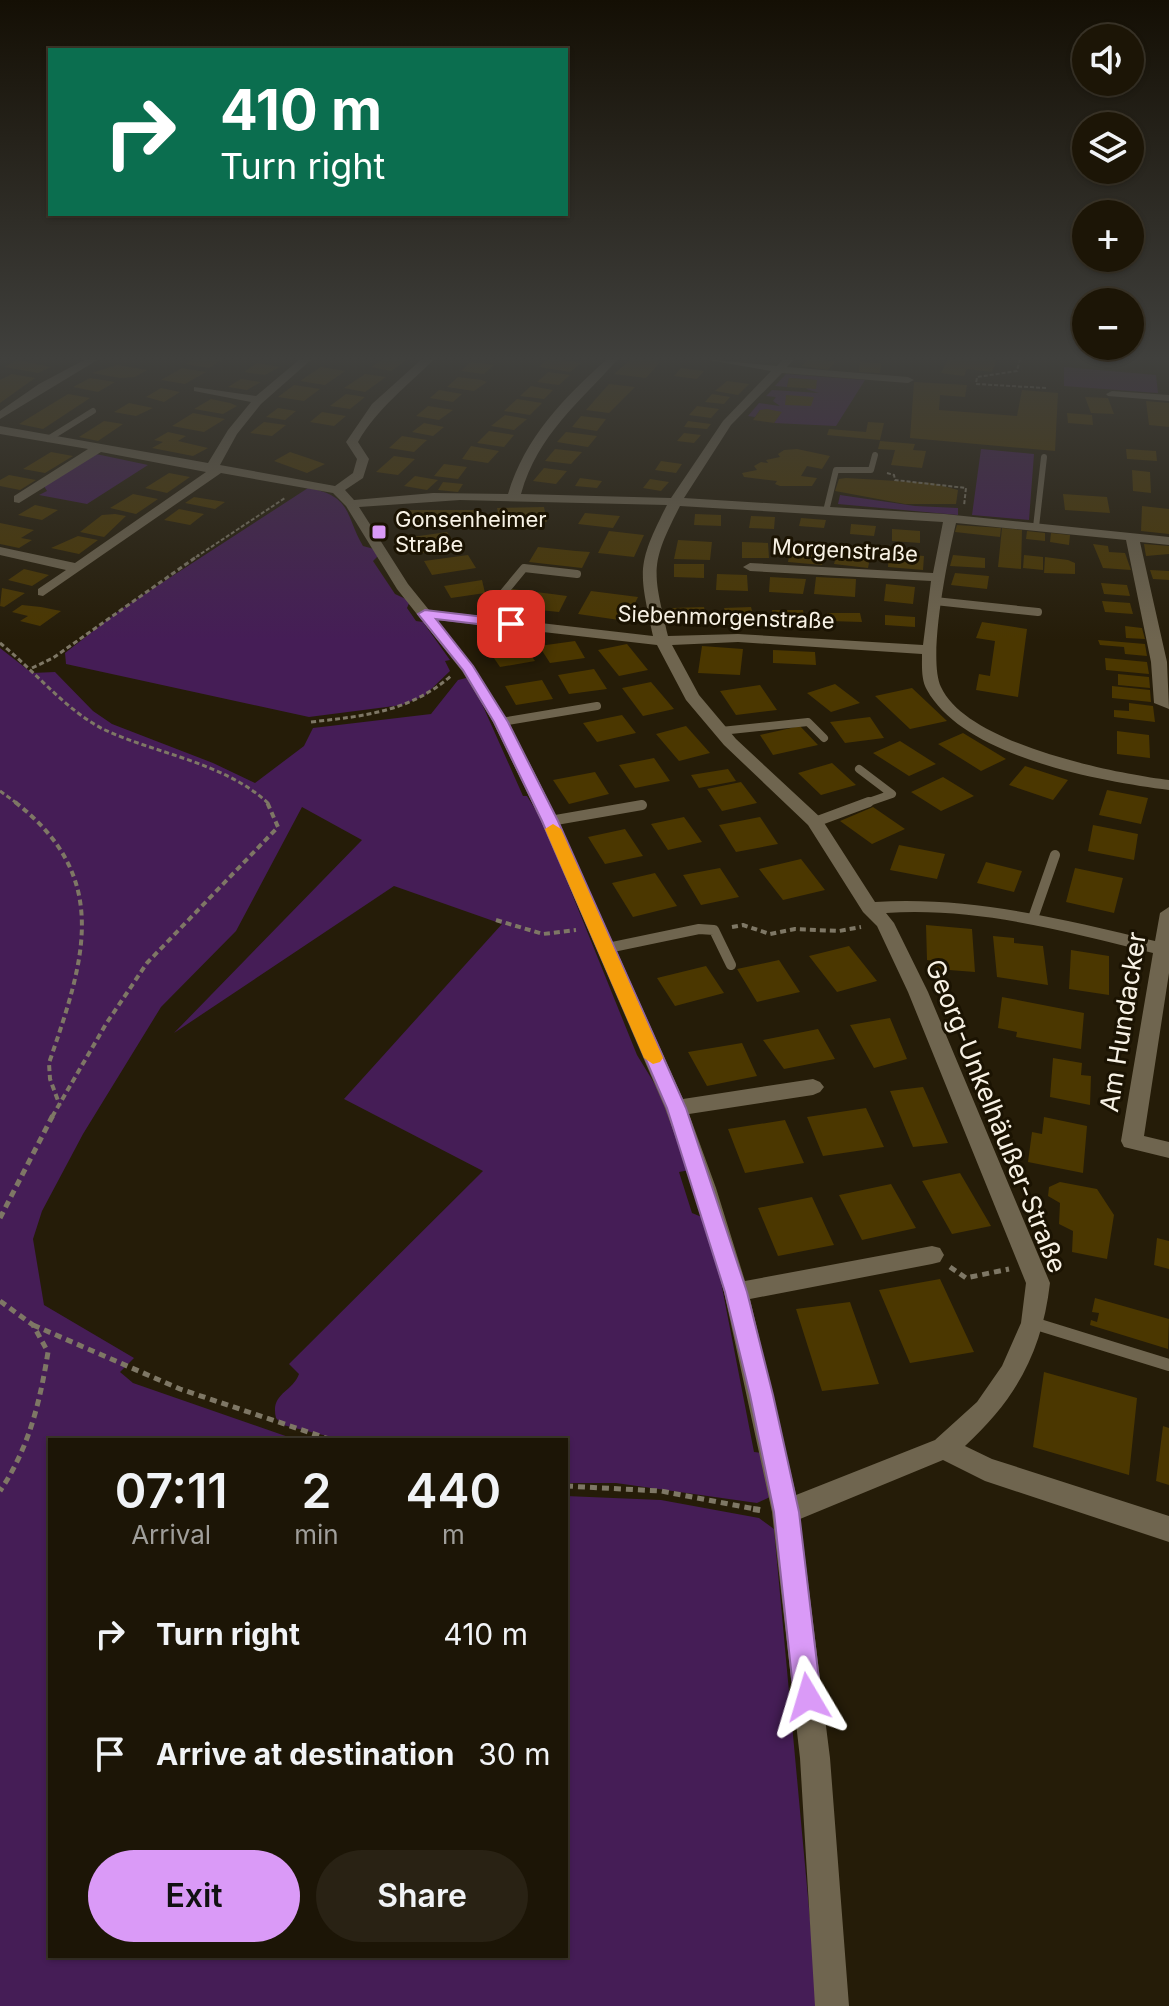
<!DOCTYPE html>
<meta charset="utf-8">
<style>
:root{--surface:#1c1506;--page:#292214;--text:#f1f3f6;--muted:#a09f9b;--line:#3a3428;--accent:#da9af7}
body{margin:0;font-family:Inter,sans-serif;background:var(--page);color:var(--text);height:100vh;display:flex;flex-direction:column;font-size:30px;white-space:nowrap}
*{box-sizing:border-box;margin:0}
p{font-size:26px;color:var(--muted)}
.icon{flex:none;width:44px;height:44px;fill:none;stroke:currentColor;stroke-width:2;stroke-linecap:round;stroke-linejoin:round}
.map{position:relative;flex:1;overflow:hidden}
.drawer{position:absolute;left:48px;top:1438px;width:520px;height:520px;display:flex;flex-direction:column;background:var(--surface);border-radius:0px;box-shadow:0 2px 6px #0004,0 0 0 2px var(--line)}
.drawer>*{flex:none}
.hud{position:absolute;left:48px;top:48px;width:520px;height:168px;border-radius:0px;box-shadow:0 2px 6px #0004,0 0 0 2px var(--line);background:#0b6e4f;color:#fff;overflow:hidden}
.fabs{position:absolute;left:1072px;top:24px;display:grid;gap:16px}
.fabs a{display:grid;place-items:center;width:72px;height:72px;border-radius:50%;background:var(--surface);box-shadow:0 2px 6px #0004,0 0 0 2px var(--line);font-size:40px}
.pin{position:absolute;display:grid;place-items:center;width:68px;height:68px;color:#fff;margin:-34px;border-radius:16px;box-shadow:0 4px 12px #0006}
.me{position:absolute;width:88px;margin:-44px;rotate:353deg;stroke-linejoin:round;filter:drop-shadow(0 0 6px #0008)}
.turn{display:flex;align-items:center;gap:28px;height:168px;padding:0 40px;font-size:36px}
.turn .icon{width:104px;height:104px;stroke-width:2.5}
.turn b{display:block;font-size:56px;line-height:68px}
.eta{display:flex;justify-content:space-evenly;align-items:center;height:136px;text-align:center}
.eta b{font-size:48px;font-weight:600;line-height:56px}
.button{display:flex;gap:16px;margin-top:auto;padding:16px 40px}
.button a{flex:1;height:92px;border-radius:48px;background:var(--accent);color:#111;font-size:32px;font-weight:600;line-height:92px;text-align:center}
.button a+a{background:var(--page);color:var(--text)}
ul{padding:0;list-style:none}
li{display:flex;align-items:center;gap:24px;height:120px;padding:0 40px}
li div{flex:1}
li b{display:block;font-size:30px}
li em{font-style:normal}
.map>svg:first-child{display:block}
</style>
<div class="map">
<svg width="1169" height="2006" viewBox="0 0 1169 2006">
<rect width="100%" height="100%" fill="#251c08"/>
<path fill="#451d56" d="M1064 367 1156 375 1158 393 1064 386Z
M786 374 865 380 836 426 774 423 781 412 760 410 755 417 748 416 759 403 780 406 773 401 776 397 766 396 772 390 819 393 806 389 816 380 789 378 787 387 775 386Z
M981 449 1034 454 1029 520 972 515Z
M96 454 148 465 87 504 39 495 47 491 44 486Z
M308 488C353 496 345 516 363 546L374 549 379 555 373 561 395 594 410 601 407 608 416 621 423 622 450 660 445 661 450 671 424 696 402 705 309 717 66 664 65 653 120 610Z
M840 495 915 506 958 508V515L838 504Z
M0 648 32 673 55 672 93 711 112 724 213 763 255 783 304 746 313 728 431 714 458 680 470 677 523 796H527L543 822 637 1055 667 1104 690 1170 679 1172 692 1213 709 1220 754 1452 763 1453 770 1497 757 1503 616 1483H566V1440H343L283 1425 276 1418C270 1393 292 1393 299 1374L289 1364 483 1171 344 1099 502 924 394 886 174 1033 362 840 302 807 236 931 161 1007 83 1134 42 1211 33 1239 44 1305 134 1358 120 1372 133 1383 297 1440H50V1956H566V1496L661 1500 759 1518 774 1529 818 2006H0Z"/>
<path fill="#4b3700" d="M193 359H223L209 368 185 364Z
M383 359H400L407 360 391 371 371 367Z
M548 359H554L581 363 570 372 539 367Z
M631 359H649L661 361 646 378 614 374Z
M817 359 835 362 828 370 802 366 808 359Z
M948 359H997L992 372 967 369 964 376 941 373Z
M17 360 36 364 51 367 38 373 4 367Z
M471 362 494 365 484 374 461 371Z
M860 362 881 363 880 373 859 372Z
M257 363 280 367 265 375 244 372Z
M117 365 147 370 135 377 120 378 92 373Z
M321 367 345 371 325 385 300 381Z
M182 368 206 372 185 384 161 380Z
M681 368 704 371 697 379 674 376Z
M548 372 570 375 559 385 537 382Z
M12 374 35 378 0 403V380Z
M365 374 386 377 365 392 344 388Z
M458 377 482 380 487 382 474 391 447 387Z
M90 378 115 382 98 392 73 387Z
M789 378 817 380 816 389 787 387Z
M241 379 261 382 247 390 228 387Z
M727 381 749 384 738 395 715 391Z
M914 382 967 385 965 397 940 395 939 410 1017 416 1022 390 1058 393 1055 451 910 438Z
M609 384 635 387 609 413 586 410Z
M294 385 320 389 304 401 278 397Z
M531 386 553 390 544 399 520 396Z
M161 388 180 392 164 402 146 397Z
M439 390 462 394 453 402 430 398Z
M68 394 90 398 43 429 19 424Z
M346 394 365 397 350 409 330 406Z
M712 394 730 397 724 404 705 402Z
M786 395 814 397 811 406 785 405Z
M1085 397 1108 398 1114 414 1091 413Z
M211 399 230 403 237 406 223 414 194 409Z
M517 399 542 403 530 415 504 411Z
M1146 401 1169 403V427L1149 425Z
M129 403 153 408 136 416 114 412Z
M428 406 453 410 439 420 416 416Z
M697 406 719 409 711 418 689 415Z
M278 408 296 411 285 420 266 417Z
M760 410 767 409 782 412 774 423 753 420Z
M322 412 346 416 334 426 310 422Z
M193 413 225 419 204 432 172 426Z
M1067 413 1092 415 1093 425 1068 423Z
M505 415 527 419 514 430 491 426Z
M581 416 606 419 597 431 572 427Z
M104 421 123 424 98 441 79 437Z
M688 421 711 424 707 429 684 427Z
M264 422 286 425 272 436 250 433Z
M868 422 884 423 880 440 827 435 829 429 866 432Z
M424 423 444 427 433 436 412 432Z
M489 431 514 435 504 447 477 443Z
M168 432 186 436 178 441 208 448 193 456 152 448 163 442 154 440Z
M566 432 597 436 588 447 557 442Z
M684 433 701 435 694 443 677 441Z
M402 436 427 440 414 452 389 448Z
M880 441 915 444 913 450 926 451 922 468 891 465 895 450 878 449Z
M471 446 499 451 488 463 462 459Z
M555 449 582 452 571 464 545 461Z
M797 449 830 456 822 469 807 466 801 476 817 478 812 486H780L775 484 777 481 744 477 742 473 757 470 754 466 761 462 768 463 766 460 780 457 778 454 784 450Z
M1126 449 1156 451 1157 461 1127 459Z
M51 452 73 456 45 473 23 469Z
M290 452 308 458 325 464 307 473 274 461Z
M394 456 415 459 398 475 376 472Z
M661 461 682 464 676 473 655 470Z
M444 464 467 467 458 479 434 476Z
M544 468 567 471 556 484 533 481Z
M1132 470 1150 472 1151 493 1133 491Z
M169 473 190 477 167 493 145 488Z
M9 475 36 480 20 490 0 486V480Z
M415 476 438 480 427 490 404 486Z
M580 478 602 481 597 488 575 486Z
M846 478 932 483 958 490 956 504H905L835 491 839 479Z
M650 479 669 482 661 491 643 488Z
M443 482 463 484 458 492 438 490Z
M133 494 158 499 136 514 110 508Z
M1063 494 1107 497 1110 513 1065 510Z
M194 497 225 502 215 509 185 503Z
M35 505 58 510 42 520 18 515Z
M1142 506 1169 509V534L1141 531Z
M544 507 547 522 500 521 497 508Z
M179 509 204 514 190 525 164 520Z
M409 510H478L477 522H407Z
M585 513 620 516 613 528 578 524Z
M115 514 126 516 104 537 80 532 102 515Z
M695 514 721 515V526L694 525Z
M751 516 775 517 774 529 749 528Z
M801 518 826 520 824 528 799 526Z
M0 523 34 530 21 538 32 540 19 548 0 544Z
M851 524 876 526 874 536 850 534Z
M957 525 1001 528 1000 537 955 532Z
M1002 528 1022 530 1021 569 998 567Z
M892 529 920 531V543L892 541Z
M609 531 644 535 634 557 598 553Z
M1027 531 1045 533V541L1026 539Z
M447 532 457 547 422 553 412 537Z
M1051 533 1070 535 1069 545 1050 542Z
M78 536 98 540 79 554 51 548Z
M678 540 712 542 710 560 674 559Z
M742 542 768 543 769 558H742Z
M1093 544 1108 546 1109 552 1125 553 1131 570 1103 568Z
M1144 544 1169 546V554L1146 556Z
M538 547 576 551 590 552 582 568 529 562Z
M791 547 825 550 822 565 788 562Z
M838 550 871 553 868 568 834 564Z
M889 553 924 556 923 570 888 567Z
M468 555 476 568 432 575 424 561Z
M953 555 985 558V568L950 566Z
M1024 555 1043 557V570L1023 568Z
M1045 557 1068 560 1075 563V574L1044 573Z
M674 564H704V578L674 577Z
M24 569 49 575 32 586 8 580Z
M1150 570 1169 571V580L1153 579Z
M955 573 989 576 987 589 951 585Z
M717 574 747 575 748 591 716 590Z
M770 577 806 579 803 594 769 592Z
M816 577 856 579 855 597 814 594Z
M482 580 485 593 451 598 444 586Z
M1101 583 1127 585 1130 596 1104 594Z
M886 584 915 587 913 604 884 601Z
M2 588 25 593 4 607 0 606Z
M512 589 552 594 567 596 559 612 502 606Z
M591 591 638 597 626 621 578 614Z
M1102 601 1130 603 1133 614 1105 612Z
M22 605 41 607 61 611 40 626 20 621 28 616 12 612Z
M704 607 707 621 675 622 672 608Z
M751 607 755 622H728L724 608Z
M772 610H803L805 622H773Z
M827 613H860L862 622 829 621Z
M885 615 915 617V627L885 625Z
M982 622 1027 629 1018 697 976 690 979 674 990 676 995 641 976 638Z
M1125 626 1142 628 1145 639 1126 638Z
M517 636 535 661 500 667 483 642Z
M1098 640 1145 644 1147 656 1125 654 1124 647 1100 645Z
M575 641 585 658 550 663 539 646Z
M627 644 648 670 619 676 598 650Z
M702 646 743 649 740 675 698 673Z
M773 650 815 652 816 665 773 663Z
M1105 658 1147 662 1149 674 1106 670Z
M594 669 607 689 569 694 558 675Z
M1118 674 1149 677 1150 688 1118 685Z
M542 680 553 699 516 705 505 686Z
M651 682 674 709 643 716 622 688Z
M835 684 860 703 831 712 807 693Z
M760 685 777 710 736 715 720 691Z
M1112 686 1150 690 1151 702 1112 698Z
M912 688 947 721 910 729 875 696Z
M1129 703 1153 706 1155 722 1114 717V710L1129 711Z
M622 715 636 733 597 742 583 723Z
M870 717 884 738 845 743 830 722Z
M686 726 710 753 679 761 656 734Z
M800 726 818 745 773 755 760 735Z
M1117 731 1149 735 1150 758 1117 754Z
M963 733 1006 759 981 771 938 744Z
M900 741 936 764 909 776 873 753Z
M654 758 670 781 635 788 619 765Z
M832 763 856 785 821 795 798 773Z
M1025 766 1068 780 1053 800 1009 785Z
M728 769 736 781 699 788 691 775Z
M595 772 609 794 569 804 553 780Z
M943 777 974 796 941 811 911 792Z
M741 782 757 803 722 811 707 789Z
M1107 790 1148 798 1141 824 1099 815Z
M873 807 905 829 872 844 840 821Z
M684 817 702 842 668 850 651 824Z
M760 817 778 844 736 852 719 825Z
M1093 825 1138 834 1134 860 1088 851Z
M625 829 643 856 605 864 588 837Z
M899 845 945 854 937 879 890 870Z
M801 859 825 890 783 900 759 869Z
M986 862 1022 871 1014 892 977 883Z
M720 868 739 897 701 905 683 875Z
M1075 868 1123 878 1114 913 1066 902Z
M655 873 677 906 633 917 612 883Z
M926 925 972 929 975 972 936 969V961L927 960Z
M993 936 1014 938V943L1043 946 1048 985 997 977Z
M849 946 877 981 837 992 809 956Z
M1071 950 1109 956V995L1069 989Z
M779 960 800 992 757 1002 737 969Z
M706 966 724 993 675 1006 657 978Z
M1002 997 1084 1013 1081 1049 1016 1037 1017 1032 998 1028Z
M890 1018 907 1059 874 1068 850 1025Z
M818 1029 835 1059 784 1069 763 1040Z
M742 1043 757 1076 707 1086 688 1052Z
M1053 1058 1082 1063 1081 1075 1091 1076 1090 1105 1050 1097Z
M923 1087 948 1143 913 1147 890 1091Z
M866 1108 884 1147 823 1156 807 1117Z
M1044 1117 1087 1126 1083 1173 1028 1162 1032 1132 1042 1134Z
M785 1120 804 1163 745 1173 728 1129Z
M960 1173 991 1226 952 1234 922 1181Z
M1060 1182 1097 1189 1114 1215 1107 1259 1072 1252 1073 1231 1059 1224 1060 1203 1048 1196 1049 1187Z
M891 1184 916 1228 862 1240 839 1195Z
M812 1197 834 1245 778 1256 758 1208Z
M1157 1238 1169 1241V1269L1154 1265Z
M940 1279 974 1352 910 1363 879 1290Z
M1095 1298 1169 1319 1168 1349 1090 1325 1091 1320 1097 1322 1099 1313 1092 1312Z
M850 1302 879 1384 822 1391 796 1309Z
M1044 1372 1137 1398 1129 1475 1033 1447Z
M1163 1426 1169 1428V1485L1156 1481Z"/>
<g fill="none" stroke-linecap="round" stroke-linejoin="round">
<path stroke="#7e7765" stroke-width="2" stroke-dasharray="4 2" stroke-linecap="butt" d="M1020 359 1017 371 977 377 976 384 1046 388
M887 473 894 475 895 480 966 488 964 506
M196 557 285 498"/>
<path stroke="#7e7765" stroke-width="3" stroke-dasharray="5 3" stroke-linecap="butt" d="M0 643C34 670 66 711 105 730 157 754 226 763 269 804
M32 668 53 658 199 555
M311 722C364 716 410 712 452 675
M0 791 18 804"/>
<path stroke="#7e7765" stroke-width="4" stroke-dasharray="6 4" stroke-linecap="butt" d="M15 802C113 878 84 961 49 1063L50 1079 60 1106
M496 920 543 934 576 930
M732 927 743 925 770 934 795 929 839 931 861 927
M52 1117 106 1024 147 963 278 827 267 802"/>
<path stroke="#7e7765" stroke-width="5" stroke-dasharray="7 5" stroke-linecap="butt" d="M0 1218 53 1115
M950 1267 966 1278 1009 1269
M0 1301 33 1325 48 1352C40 1402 29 1448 0 1491
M33 1325 180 1389 332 1440
M566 1486 661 1491 760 1510"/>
<path stroke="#7e7765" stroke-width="6" stroke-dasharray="9 6" stroke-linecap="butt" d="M753 1509 760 1510"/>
<path stroke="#6f654f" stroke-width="6" d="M48 439 93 411
M827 507 836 470H871L875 455
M1036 527 1044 457"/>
<path stroke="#6f654f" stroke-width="8" d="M935 601 1038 612
M481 620 524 568 577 574
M501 722 597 706
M721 731 808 722 824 738
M859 769 892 794 863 804"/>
<path stroke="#6f654f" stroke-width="10" d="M550 821 642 805
M815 822 869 802
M1033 918 1055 855
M603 949 699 929 714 930 731 965"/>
<path stroke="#6f654f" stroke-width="12" d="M1033 1323 1169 1365"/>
<path fill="#6f654f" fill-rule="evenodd" d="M86 359H99L0 419V411L39 384Z
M300 359H312L261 404 237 434 220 465 335 486 353 473 357 459 346 442 372 404 422 359H434C407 387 378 407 358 442L369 459 363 478 345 490 354 500 433 493 508 494C525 437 564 398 607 359H618C579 403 538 434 521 494L671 498 723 421 771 371 703 359 777 366 783 359H794L787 367 908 377 914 380 908 383 782 373 731 425 684 498 944 514 1169 537V545L1140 542 1167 662 1169 709 1154 703 1151 662 1126 540 956 523C948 557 927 658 941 687 967 744 1112 773 1169 780V790C1099 781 964 757 927 690 921 680 922 666 922 654L738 642 672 645 699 695 736 739 821 818 875 902C971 896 1062 919 1155 941L1160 913 1169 907V973L1144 1136 1169 1142V1158L1124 1147 1121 1141 1153 953C1065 931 977 907 886 913L894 923 928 992 1050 1283C1042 1352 1016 1399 965 1446L992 1459 1169 1516V1542L985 1481 943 1460 800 1519 830 1758 849 2006H815L800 1758 772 1512 724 1292 694 1188 665 1108 541 821 493 722 462 671 397 589 346 506 333 493 221 473 43 596 38 595V589L66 570 0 555V547L75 563 206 472 101 452 19 503 14 502V496L88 449 0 434V426L208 463 228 430 251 402 194 391V387L256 396ZM460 500 667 505C636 566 639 570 653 636L429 610 408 584 359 507ZM680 506 943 522 933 573 750 563 743 567 750 571 931 581 923 645 738 634 668 636C653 571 649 566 680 506ZM437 620 657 645 686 700 724 745 808 825 863 912 877 926 908 992 1026 1283 1021 1323 1002 1366 977 1402 935 1440 796 1495 750 1299 932 1264 940 1262 944 1255 940 1248 932 1246 745 1281 716 1188 689 1114 813 1095 820 1092 824 1087 820 1082 813 1079 683 1099C652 1031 622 962 591 894 547 795 506 704 437 620Z
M1112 391 1169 395V401L1108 396 1106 394Z"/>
</g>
<linearGradient id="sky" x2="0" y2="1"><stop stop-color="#140f04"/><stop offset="0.56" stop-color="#40403d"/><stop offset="1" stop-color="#40403d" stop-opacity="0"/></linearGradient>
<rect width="1169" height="640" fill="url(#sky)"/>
<path fill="#da9af7" stroke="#8e64a1" stroke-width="2" d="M425 610 511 620 518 624 511 628 436 619 473 666 508 722 558 821 686 1108 747 1292 773 1395 799 1512 821 1697 817 1707 808 1711 798 1707 794 1697 774 1512 750 1395 725 1292 667 1108 542 821 494 722 463 670 418 614Z"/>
<path fill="#f59e0b" d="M553 824 561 829 663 1058 660 1062 653 1064 644 1058 545 829Z"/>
<rect fill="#da9af7" stroke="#1b1302" stroke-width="3" x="371" y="524" width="16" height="16" rx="4"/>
<g text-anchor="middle" stroke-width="6" stroke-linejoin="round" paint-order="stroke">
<g font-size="22" fill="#f8f2e5" stroke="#1b1302" text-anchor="start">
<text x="395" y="527">Gonsenheimer<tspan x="395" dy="25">Straße</tspan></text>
</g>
<g font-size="22" fill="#f8f2e5" stroke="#1b1302">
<text transform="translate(845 550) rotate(3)" y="8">Morgenstraße</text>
<text transform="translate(726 617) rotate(2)" y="8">Siebenmorgenstraße</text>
</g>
<g font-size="26" fill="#f8f2e5" stroke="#1b1302">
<text transform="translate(1123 1022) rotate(-81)" y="9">Am Hundacker</text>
<text transform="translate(996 1116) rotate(68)" y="9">Georg-Unkelhäußer-Straße</text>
</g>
</g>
</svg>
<div class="fabs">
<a><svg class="icon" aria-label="sound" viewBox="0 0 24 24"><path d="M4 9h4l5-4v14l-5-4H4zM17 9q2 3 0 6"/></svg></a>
<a><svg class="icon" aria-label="layers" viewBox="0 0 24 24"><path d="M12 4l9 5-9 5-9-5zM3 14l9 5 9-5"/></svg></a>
<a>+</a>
<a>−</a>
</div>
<div class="pin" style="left:511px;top:624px;background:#d93025"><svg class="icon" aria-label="arrive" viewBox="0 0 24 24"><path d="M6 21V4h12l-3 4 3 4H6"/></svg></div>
<svg class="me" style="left:808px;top:1697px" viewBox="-20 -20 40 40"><path d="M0-17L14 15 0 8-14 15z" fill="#da9af7" stroke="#fff" stroke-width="4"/></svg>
<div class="hud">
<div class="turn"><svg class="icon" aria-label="right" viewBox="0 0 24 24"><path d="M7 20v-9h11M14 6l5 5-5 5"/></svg><div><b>410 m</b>Turn right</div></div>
</div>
<section class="drawer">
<div class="eta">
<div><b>07:11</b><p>Arrival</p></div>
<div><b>2</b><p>min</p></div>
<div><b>440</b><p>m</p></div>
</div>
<ul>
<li><svg class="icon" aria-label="right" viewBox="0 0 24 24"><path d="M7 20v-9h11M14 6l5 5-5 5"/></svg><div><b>Turn right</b></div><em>410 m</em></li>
<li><svg class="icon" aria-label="arrive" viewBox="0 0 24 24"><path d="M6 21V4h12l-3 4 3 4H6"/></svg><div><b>Arrive at destination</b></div><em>30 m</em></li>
</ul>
<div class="button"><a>Exit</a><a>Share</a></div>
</section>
</div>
